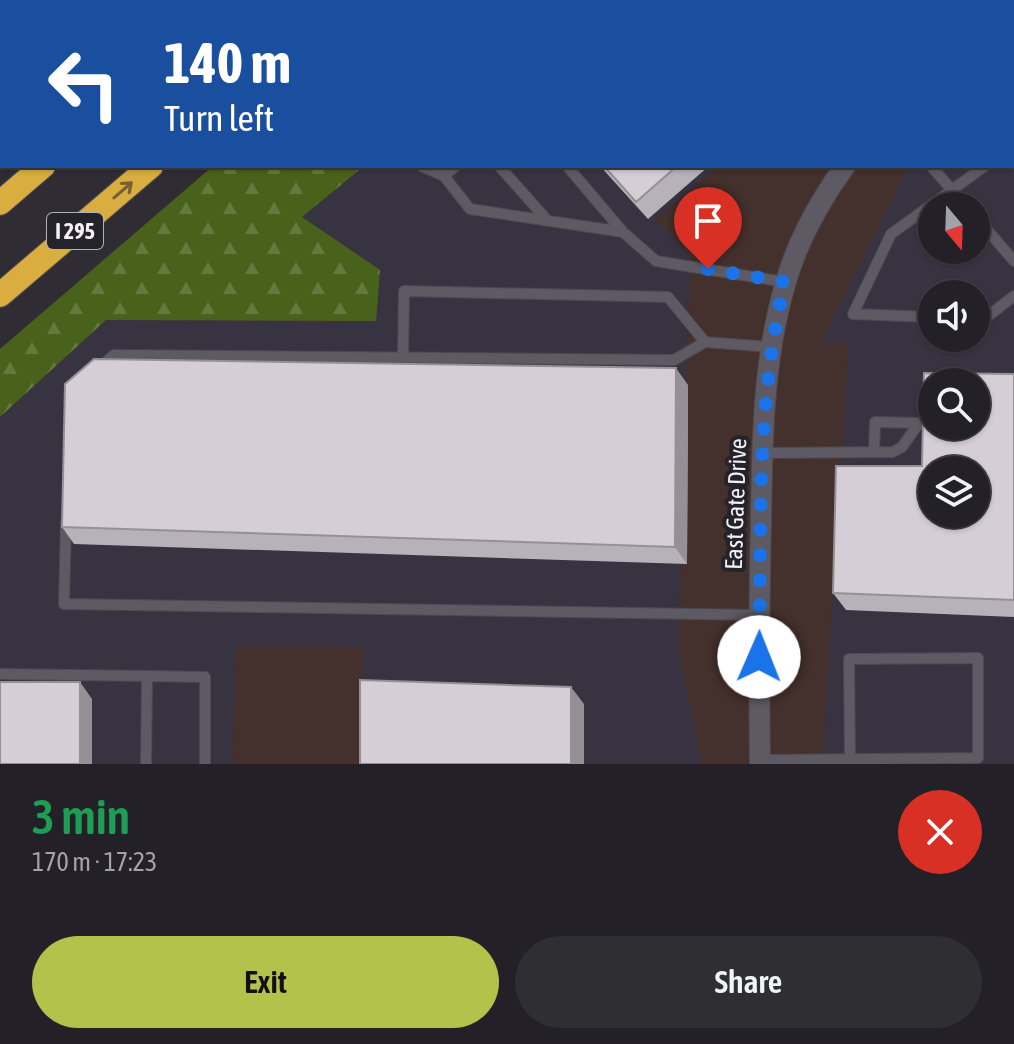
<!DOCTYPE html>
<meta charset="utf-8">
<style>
:root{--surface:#232127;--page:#2f2e33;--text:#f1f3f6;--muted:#a3a3a7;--line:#403e44;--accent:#b3c24b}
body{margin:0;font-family:"Asap Condensed",sans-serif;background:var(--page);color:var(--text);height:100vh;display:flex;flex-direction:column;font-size:30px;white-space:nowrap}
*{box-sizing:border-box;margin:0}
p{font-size:26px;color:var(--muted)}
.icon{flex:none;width:44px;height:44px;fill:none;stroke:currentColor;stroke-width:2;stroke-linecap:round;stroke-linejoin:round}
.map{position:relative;height:764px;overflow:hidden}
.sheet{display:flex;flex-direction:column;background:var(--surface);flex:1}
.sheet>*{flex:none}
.hud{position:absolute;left:0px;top:0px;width:1014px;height:168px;box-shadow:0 2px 6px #0004,0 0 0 2px var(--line);background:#1a4fa0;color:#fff;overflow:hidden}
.needle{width:52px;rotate:161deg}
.tools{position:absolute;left:918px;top:192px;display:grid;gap:16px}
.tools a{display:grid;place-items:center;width:72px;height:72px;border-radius:50%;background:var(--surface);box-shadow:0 2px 6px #0004,0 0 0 2px var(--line);font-size:40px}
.pin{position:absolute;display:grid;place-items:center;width:68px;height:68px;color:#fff;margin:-82px -34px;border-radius:50% 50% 50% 0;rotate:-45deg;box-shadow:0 0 8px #0007}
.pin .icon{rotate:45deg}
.me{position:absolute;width:88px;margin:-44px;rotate:1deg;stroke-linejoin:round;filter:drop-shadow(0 0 6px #0008)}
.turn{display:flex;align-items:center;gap:28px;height:168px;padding:0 32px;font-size:36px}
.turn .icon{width:104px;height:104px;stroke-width:2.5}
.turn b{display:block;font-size:56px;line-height:68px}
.round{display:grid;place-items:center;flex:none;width:84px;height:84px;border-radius:42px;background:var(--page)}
.head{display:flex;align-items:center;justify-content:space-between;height:136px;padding:0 32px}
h1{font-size:48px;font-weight:600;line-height:60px;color:#1e9e55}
.button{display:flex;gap:16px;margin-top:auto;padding:16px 32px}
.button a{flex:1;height:92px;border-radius:48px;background:var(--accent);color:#111;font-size:32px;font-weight:600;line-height:92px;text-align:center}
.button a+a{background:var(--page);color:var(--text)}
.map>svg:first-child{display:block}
</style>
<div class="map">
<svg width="1014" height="764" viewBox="0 0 1014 764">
<defs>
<pattern id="forest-firs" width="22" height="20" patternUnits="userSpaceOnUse" patternTransform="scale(2)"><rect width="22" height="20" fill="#49621b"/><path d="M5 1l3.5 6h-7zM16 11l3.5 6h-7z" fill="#64793d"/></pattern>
</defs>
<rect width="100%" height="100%" fill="#2f2c34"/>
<path fill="#44302c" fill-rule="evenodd" d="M471 0H1014V764H0V412L275 166H1012V2H469ZM932 206H976V250H932ZM932 294H976V338H932ZM932 382H976V426H932ZM932 470H976V514H932Z"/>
<path fill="#383341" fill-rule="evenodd" d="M568 0H968L970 2H566Z
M1014 76V764H822L849 344 821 342 909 166H1012ZM932 206H976V250H932ZM932 294H976V338H932ZM932 382H976V426H932ZM932 470H976V514H932Z
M364 166H719L655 220 690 253 678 648 702 764H361L364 647 236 646 232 764H0V417L106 320 375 321 380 270 301 217Z"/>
<path fill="url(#forest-firs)" d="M407 0H568L405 2Z
M213 166H364L302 217 380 270 376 321 106 320 0 417V349Z"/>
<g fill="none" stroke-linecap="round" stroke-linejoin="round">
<path stroke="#216f7e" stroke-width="5" d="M56 2 59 0
M0 30H2"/>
<g stroke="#4c4a50" stroke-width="12">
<path id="lane" d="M900 0 902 2
M944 0 946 2
M579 2 581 0
M1012 82 1014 80
M1012 144 1014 142
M421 166 444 176
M456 166 444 176 470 209 623 232
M499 166 548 221
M567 166 623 232 656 261 785 282
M931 166 966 206
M976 217 1014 261
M932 317 853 314 891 234 985 166
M976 319 983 320 1014 296
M403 357 404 291 668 297 705 342
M100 367 114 355 674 360 705 342 772 347
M763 453 893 452 902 447 919 423 875 422 874 452
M66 522 64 604 760 615
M0 674 147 676 146 764
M147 676 205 677V764
M760 760 978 758V658L849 659 850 759"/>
</g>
<g stroke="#4c4a50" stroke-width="22">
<path id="street" d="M1012 6 1014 5
M760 764C759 683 759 602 761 520 762 442 763 360 785 285 797 241 819 202 845 166"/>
</g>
<g stroke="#4c4a50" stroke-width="26">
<path id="highway" d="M233 2 236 0
M342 2 344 0
M0 203 43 166
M0 295 151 166"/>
</g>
<use href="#lane" stroke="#5d5a63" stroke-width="10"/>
<use href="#street" stroke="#5d5a63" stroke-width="20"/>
<use href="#highway" stroke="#d9ad40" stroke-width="24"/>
</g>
<path fill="#b7b1b9" d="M600 166H709L648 219Z
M1014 374V617L846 610 833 593 922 466Z
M688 385 687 564 74 544 62 527Z"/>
<path fill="#959096" d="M676 368 688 385 687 564 675 547Z
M80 682 92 699V764H80Z
M571 687 584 704V764H571Z"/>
<path fill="#d5ced7" stroke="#959096" stroke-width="2" fill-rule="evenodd" d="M649 0H819L820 2H646Z
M604 166H677L636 202Z
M94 359 676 368 675 547 62 527 65 384Z
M924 373 1014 374V600L833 593 836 466H922ZM932 382H976V426H932ZM932 470H976V514H932Z
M360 680 571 687V764H360Z
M0 682H80V764H0Z"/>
<defs><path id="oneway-shaft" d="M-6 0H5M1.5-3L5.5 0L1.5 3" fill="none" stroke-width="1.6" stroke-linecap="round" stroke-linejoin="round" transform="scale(2)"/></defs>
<use stroke="#766134" href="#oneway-shaft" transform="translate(123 190) rotate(-41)"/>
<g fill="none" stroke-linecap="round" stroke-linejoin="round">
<path stroke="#1a73e8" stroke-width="14" stroke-dasharray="0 25.2" d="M708 269 785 282C755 404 762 532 759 657"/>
</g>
<g text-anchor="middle" stroke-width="8" stroke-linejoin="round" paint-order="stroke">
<rect fill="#25232a" stroke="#b4b2b8" stroke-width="2" x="47" y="213" width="56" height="36" rx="6"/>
<g font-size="22" font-weight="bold" fill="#f2f0f5">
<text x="75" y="239">I 295</text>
</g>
<g font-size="24" fill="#f2f0f5" stroke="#25232a">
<text transform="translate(736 504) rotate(-88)" y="8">East Gate Drive</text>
</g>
</g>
</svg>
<div class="tools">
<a><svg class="needle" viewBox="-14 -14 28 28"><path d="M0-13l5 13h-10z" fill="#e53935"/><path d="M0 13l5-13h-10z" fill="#a3a3a7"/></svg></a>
<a><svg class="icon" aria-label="sound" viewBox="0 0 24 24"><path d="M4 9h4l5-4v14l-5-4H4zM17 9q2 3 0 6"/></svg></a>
<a><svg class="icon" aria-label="search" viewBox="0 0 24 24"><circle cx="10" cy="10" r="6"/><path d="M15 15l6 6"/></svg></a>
<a><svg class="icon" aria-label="layers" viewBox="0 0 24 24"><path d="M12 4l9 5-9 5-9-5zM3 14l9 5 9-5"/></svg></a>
</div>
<div class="pin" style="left:708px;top:269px;background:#d93025"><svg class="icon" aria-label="arrive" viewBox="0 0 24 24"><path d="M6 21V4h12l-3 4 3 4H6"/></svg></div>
<svg class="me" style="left:759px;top:657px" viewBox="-20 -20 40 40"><circle r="19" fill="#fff"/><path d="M0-13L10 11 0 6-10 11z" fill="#1a73e8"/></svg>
<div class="hud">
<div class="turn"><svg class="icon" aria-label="left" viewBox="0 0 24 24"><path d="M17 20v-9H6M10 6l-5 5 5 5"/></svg><div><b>140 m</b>Turn left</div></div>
</div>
</div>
<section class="sheet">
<div class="head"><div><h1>3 min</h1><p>170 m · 17:23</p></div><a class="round" style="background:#d93025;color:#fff"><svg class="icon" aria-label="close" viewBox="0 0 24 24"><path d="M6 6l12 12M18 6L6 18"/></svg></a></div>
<div class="button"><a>Exit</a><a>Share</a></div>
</section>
